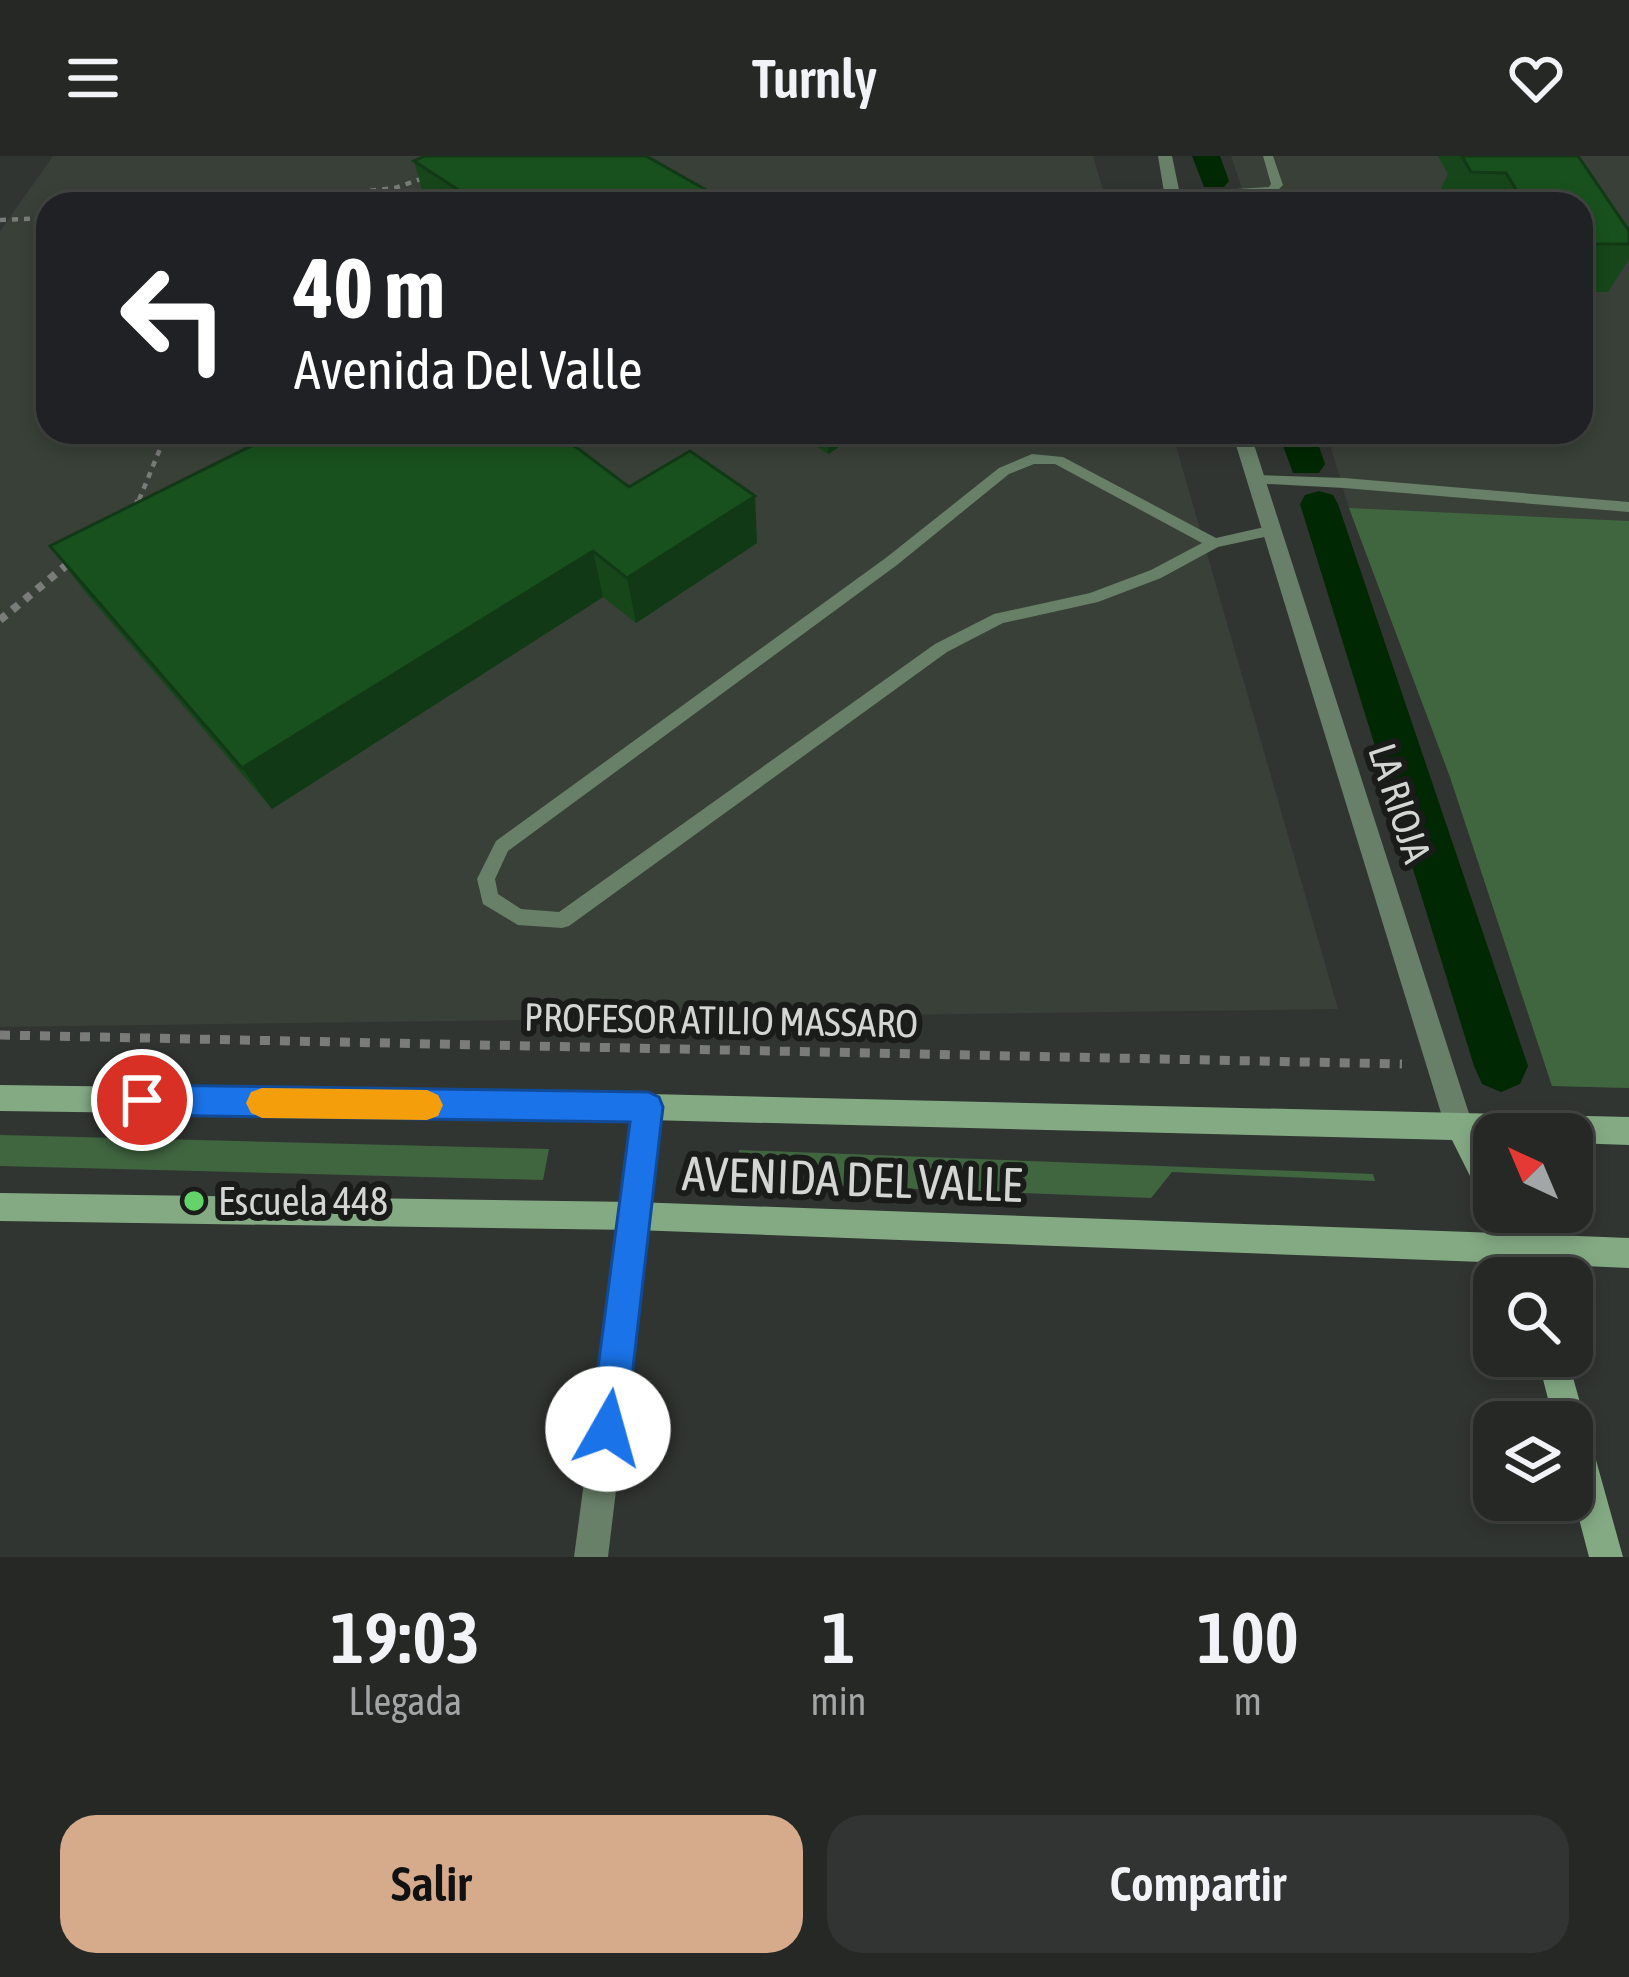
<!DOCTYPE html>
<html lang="es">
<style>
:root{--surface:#252825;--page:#313432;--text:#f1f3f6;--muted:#a3a6a7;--line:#424442;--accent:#d6ab8b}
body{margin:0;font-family:"Asap Condensed",sans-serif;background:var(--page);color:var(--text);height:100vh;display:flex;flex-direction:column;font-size:45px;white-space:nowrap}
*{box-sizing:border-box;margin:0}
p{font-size:39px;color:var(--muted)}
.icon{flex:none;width:66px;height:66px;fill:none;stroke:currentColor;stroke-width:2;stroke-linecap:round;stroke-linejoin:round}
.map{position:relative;height:1401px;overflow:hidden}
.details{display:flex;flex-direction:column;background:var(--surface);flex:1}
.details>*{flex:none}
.guide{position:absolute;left:36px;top:36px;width:1557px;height:252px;border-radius:36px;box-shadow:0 6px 18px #0003,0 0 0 3px var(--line);background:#202124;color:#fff;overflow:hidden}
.needle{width:78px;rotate:316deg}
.buttons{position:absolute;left:1473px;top:957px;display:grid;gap:24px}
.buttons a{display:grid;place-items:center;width:120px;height:120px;border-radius:24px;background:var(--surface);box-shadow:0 6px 18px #0003,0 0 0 3px var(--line);font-size:60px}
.pin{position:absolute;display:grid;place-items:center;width:102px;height:102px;color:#fff;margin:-51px;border:6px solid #fff;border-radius:50%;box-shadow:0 3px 12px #0007}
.me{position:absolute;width:132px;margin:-66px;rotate:7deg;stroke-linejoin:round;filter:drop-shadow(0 0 9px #0008)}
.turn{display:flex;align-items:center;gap:42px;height:252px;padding:0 60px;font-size:54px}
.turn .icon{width:156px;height:156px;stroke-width:2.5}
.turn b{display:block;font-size:84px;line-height:102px}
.eta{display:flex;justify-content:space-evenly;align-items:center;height:204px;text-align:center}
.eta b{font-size:72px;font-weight:600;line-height:84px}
.action{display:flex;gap:24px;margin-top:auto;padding:24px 60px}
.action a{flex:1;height:138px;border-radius:36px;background:var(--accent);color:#111;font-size:48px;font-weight:600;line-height:138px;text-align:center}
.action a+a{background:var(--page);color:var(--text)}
header{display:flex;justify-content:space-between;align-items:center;height:156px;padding:0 60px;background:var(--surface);font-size:54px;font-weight:600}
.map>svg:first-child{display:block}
</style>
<header><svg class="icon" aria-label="menu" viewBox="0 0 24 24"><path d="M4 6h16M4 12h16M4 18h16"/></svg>Turnly<svg class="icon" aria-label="heart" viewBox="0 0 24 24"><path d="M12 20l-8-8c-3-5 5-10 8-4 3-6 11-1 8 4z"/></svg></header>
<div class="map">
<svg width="1629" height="1401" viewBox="0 0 1629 1401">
<rect width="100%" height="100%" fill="#313531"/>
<path fill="#384037" d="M53 0H1093L1107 48H48V276H1172L1338 853 0 871V75Z
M1231 0H1629V932L1552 930 1450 621 1349 352 1326 276H1581V48H1247Z"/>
<path fill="#406640" d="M1349 352 1629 365V932L1552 930 1450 621Z
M0 979 549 993 543 1024 0 1010Z
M739 994 1373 1018 1375 1025 1172 1016 1151 1042 737 1026Z"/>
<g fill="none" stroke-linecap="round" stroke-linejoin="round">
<path fill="#002802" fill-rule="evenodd" d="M1192 0H1220L1229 25 1224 31H1204Z
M1278 276H1314L1325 308 1319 317H1293Z
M1319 335 1333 339 1338 348 1528 910 1520 928 1501 936 1482 928 1474 910 1300 348 1305 339Z"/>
<path stroke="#797c79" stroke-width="4.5" stroke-dasharray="6 6" stroke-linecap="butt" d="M251 48 395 32 427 21
M0 64 48 62
M139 344 167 276"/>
<path stroke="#797c79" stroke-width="8" stroke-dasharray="8 8" stroke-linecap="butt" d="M136 352 141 341
M0 464 69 407"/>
<path stroke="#797c79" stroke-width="9" stroke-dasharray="10 10" stroke-linecap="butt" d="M0 879 1402 908"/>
<path fill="#687f68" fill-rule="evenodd" d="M1263 0H1273L1283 29 1276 36 1171 43 1165 40 1171 37 1269 31 1271 28Z
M1032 298 1063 301 1216 382 1269 370 1276 375 1269 380 1218 391 1161 422 1098 446 1003 467 947 496 569 770 562 772 518 769 483 748 477 723 496 685 887 401 999 312ZM1034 308H1055L1202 387 1151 414 1090 437 994 458 935 488 559 756 521 753 498 738 495 723 508 695 897 409 1009 318Z
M1255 319 1344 322 1629 346V356L1344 332 1250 327V321Z"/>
<path fill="#687f68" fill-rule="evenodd" d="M648 938 658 942 662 951 608 1401H574L634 951 638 942Z"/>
<path fill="#687f68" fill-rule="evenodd" d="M1158 0H1172L1182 48H1166Z
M1232 276H1250L1473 970 1469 980 1459 984 1449 980 1445 970Z"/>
<path fill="#84aa84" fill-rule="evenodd" d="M0 929 648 938 1629 961V989L1572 987V978H1494V985H1482L1494 1009V1056H1517L1527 1078 1629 1082V1112L1539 1108 1545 1122H1515L1509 1107 635 1074 0 1065V1037L635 1046 1497 1077 1489 1056 1491 1051 1484 1048 1452 984 648 964 0 955Z
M1537 1200H1567L1623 1401H1589L1572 1336V1266H1554Z"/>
</g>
<path fill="#16461a" d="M1438 0H1578L1629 75V103L1608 136H1581V48H1440L1437 42 1448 18Z
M414 5 731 48H426Z
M795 276H862L828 298Z
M629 331 757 387 636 467 603 441 272 653 85 436 50 390Z"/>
<path fill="#123915" d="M829 276H862L828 298Z
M755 340 757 387 636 467 627 422Z
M593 395 603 441 272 653 242 612Z"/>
<path fill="#19511e" stroke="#123915" stroke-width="3" d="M425 0H646L731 48H480L414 5Z
M1462 0H1578L1629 75V88H1581V48H1525L1506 17 1471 16Z
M279 276H556L629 331 690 295 755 340 627 422 593 395 242 612 50 390Z"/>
<path fill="#1a73e8" stroke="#114b97" stroke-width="3" d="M142 929 648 936 659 941 663 951 626 1273 621 1286 608 1291 595 1286 590 1273 630 966 142 959 131 955 127 944 131 934Z"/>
<path fill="#f59e0b" d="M262 932 427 934 438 939 443 949 438 960 427 964 262 962 251 957 246 947 251 936Z"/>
<circle fill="#62d469" stroke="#1a1c1a" stroke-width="4.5" cx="194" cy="1045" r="12"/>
<g text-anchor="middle" stroke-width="12" stroke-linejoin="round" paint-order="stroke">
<g font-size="39" fill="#d3d6d3" stroke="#1a1c1a">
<text transform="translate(1400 647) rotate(72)" y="14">LA RIOJA</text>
<text transform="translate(721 864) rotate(1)" y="14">PROFESOR ATILIO MASSARO</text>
</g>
<g font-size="39" fill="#d3d6d3" stroke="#1a1c1a" text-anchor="start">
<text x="218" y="1059">Escuela 448</text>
</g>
<g font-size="48" fill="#d3d6d3" stroke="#1a1c1a">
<text transform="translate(852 1023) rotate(2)" y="17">AVENIDA DEL VALLE</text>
</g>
</g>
</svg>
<div class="buttons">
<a><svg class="needle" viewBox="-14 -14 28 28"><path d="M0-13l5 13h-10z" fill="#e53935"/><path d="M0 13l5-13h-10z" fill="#a3a6a7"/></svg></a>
<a><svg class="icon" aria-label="search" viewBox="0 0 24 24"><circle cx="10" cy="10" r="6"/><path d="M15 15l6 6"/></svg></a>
<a><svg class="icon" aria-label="layers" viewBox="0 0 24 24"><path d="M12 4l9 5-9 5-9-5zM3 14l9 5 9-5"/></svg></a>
</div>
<div class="pin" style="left:142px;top:944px;background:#d93025"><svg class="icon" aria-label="arrive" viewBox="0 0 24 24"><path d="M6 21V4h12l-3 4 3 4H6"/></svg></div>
<svg class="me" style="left:608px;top:1273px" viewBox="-20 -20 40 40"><circle r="19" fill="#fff"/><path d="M0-13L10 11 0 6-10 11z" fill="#1a73e8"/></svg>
<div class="guide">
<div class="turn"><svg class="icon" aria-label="left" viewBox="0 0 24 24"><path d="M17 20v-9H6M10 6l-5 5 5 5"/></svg><div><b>40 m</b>Avenida Del Valle</div></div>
</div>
</div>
<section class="details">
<div class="eta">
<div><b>19:03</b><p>Llegada</p></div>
<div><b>1</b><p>min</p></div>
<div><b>100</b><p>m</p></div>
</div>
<div class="action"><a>Salir</a><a>Compartir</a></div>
</section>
